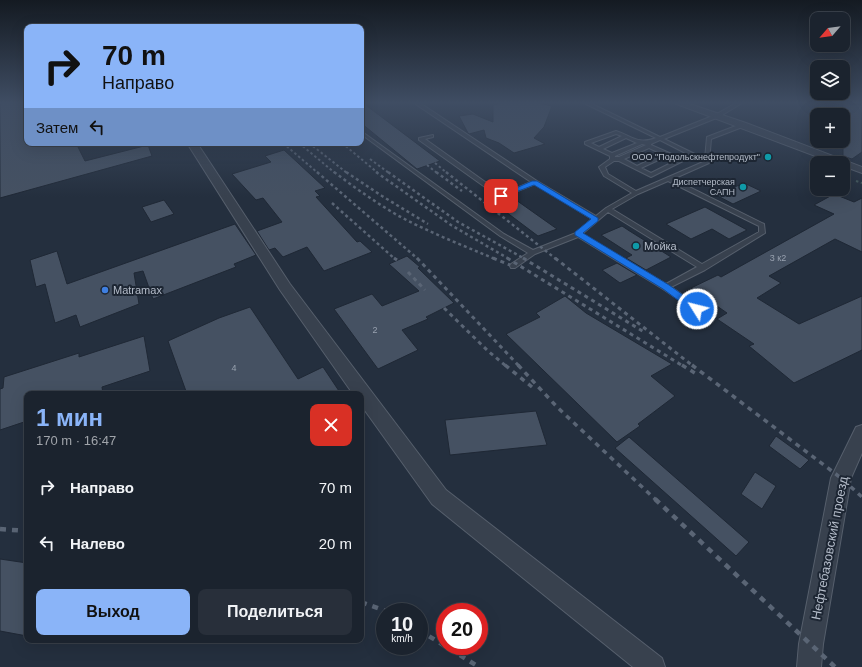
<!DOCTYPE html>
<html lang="ru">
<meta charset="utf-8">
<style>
:root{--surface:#1b232e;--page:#282f3a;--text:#f1f3f6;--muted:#a0a4aa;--line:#39404a;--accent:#8ab4f8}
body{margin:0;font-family:Helvetica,sans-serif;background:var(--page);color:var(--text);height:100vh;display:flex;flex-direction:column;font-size:15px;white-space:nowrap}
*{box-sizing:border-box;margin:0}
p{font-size:13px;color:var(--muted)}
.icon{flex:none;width:22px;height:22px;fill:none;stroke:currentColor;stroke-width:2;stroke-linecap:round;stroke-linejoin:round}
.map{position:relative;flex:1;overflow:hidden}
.drawer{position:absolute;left:24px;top:391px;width:340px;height:252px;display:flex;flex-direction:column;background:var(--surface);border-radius:8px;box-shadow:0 4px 16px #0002,0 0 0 1px var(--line)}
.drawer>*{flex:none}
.hud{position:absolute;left:24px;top:24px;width:340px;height:122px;border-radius:8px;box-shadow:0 4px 16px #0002,0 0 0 1px var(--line);background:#8ab4f8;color:#111;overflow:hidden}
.needle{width:26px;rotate:242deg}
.buttons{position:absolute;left:810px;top:12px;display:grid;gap:8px}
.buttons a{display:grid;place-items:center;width:40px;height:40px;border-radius:8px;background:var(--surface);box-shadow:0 4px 16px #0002,0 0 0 1px var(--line);font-size:20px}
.speed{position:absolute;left:376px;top:603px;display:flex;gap:8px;font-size:20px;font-weight:700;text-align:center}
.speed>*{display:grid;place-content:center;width:52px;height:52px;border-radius:50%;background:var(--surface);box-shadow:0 4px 16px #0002,0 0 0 1px var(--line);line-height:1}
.speed small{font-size:10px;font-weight:400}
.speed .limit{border:6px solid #d22;background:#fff;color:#111}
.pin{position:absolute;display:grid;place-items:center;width:34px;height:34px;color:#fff;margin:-17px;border-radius:8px;box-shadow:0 2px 6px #0006}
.me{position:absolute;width:44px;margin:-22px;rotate:306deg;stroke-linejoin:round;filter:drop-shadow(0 0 3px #0008)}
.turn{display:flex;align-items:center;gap:14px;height:84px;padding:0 12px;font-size:18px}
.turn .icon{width:52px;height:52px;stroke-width:2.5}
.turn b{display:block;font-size:28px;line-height:34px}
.then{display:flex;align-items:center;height:38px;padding:0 12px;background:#0003;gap:8px;font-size:15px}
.round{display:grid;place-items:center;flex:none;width:42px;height:42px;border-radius:8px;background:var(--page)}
.overview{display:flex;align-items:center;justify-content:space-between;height:68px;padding:0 12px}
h1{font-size:24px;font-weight:800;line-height:30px;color:var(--accent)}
.cta{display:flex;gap:8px;margin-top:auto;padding:8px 12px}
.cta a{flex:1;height:46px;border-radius:8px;background:var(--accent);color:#111;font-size:16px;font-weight:800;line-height:46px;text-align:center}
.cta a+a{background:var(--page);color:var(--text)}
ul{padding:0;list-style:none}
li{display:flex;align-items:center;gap:12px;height:56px;padding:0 12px}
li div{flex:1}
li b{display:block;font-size:15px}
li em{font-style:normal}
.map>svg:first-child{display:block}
</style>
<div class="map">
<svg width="862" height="667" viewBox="0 0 862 667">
<rect width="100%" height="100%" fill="#242f3e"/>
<path fill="#455162" stroke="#1f2835" d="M0 103H27V143H76L85 161 148 145 152 156 0 198Z
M361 103H363L440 161 417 169 361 123Z
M501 103H539L552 106 544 127 534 138 545 144 514 153 499 143 486 138 484 130 469 134 468 133 459 116 473 114 493 122V105Z
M843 103 862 105V152L852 159 843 156Z
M284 150 325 188 315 191 320 196 316 197 357 242 360 241 372 252 324 271 307 247 283 257 275 248 269 250 257 231 282 222 263 198 256 200 232 174 271 162 265 156Z
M744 183 761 191 733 204 716 195Z
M834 194 854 202 862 198V252L835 239 769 276 781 283 757 298 799 324 862 296V350L794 383 749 346 754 344 717 319 727 313 691 288 718 275 721 277 834 214 814 205Z
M164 200 174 214 151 222 142 207Z
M516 200 557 229 538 236 498 206Z
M705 207 747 230 729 239 712 229 691 239 666 224Z
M235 224 256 255 234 264 236 267 153 299 143 271 134 273 139 304 80 327 76 315 55 323 45 284 36 287 30 260 57 251 67 284Z
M622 226 628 230 671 257 646 270 626 258 632 255 601 235Z
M407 256 420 267 418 268 454 303 426 317 428 319 402 330 418 350 378 369 334 309 372 294 382 306 419 291 389 264Z
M617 263 637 275 620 283 602 270Z
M565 296 586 313 672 364 651 376 675 396 638 424 640 426 617 442 506 334 540 317 536 313Z
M250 307 298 379 323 367 341 394H187L168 341 219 318Z
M144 336 150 371 102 387 103 394H27V421L0 430V389L3 388 4 377 79 353V357Z
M536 411 547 445 450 455 445 420Z
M776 436 809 460 800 469 769 446Z
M629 437 749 542 736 556 615 448Z
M755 472 776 486 762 509 741 494Z
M0 559 27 563V636L0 631Z"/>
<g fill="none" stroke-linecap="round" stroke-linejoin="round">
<g stroke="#565f6c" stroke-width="2">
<path id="service" d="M414 103H420L537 181 596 216 606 208 632 193 604 176 599 167 610 159V156L585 144V142L616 131C632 136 638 145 656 138L584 103H590L660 137 715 115 736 103H742L719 117 664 139 705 159 707 137 741 124H745V126L711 139 709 163 673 179 764 224 765 233 705 270 671 287 700 307 701 309 697 312 663 289 578 237 535 254 515 268H511L510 266 511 264 528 253 500 236 361 134V131L504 234 533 250 576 233 592 219 535 184 503 197H499L419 140V138L433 135V137L425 139 502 194 531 182ZM616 134 622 136 599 147 591 143ZM626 138 637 143 612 153 603 149ZM660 140 703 162 636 191 608 174 605 167 614 161H619L651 177 683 161V159L651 145V144ZM642 144 646 145 619 157H615V156ZM649 148 662 154 637 166 624 159ZM667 156 677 160 651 173 641 168ZM668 181 759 226V232L702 264 612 209 638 194ZM608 212 697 267 666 284 582 234Z"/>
</g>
<g stroke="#565f6c" stroke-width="2">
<path id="minor" d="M674 103H687L746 123 862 167V173L843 166V163H834Z
M187 143H197L290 284 446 490 662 658 665 667H633L432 504 361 405V394H353L280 290Z
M862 425V453L851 478 823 644 821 667H797L799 644 831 478 856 427Z"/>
</g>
<path stroke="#44595c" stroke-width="2" stroke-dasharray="2.5 2.5" stroke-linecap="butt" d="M856 181 862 183"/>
<use href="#service" fill="#38414e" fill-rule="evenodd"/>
<use href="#minor" fill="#38414e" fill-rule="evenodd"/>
<path stroke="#5a6575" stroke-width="2" stroke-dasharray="2.5 2.5" stroke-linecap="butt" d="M283 143 318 173
M299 143 335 173
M309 143 347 173
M342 143 378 173
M370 159 389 173
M435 163 447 173
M427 165 437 173"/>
<path stroke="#5a6575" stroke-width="2.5" stroke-dasharray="3 3" stroke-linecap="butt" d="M317 172 418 259
M334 172C354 187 375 202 397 215 428 232 462 245 495 259
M346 172 382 196 428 224
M376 172 451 225 509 259
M388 172 458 222 525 259
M436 172 462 191
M446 172 556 259
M332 203 395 259"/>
<path stroke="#5a6575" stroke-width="3" stroke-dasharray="4 4" stroke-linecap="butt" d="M394 258 397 260
M417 258 519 366
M493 258 510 265
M507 258 683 366
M523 258 644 332
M555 258 693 366
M408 272 425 290
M444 308 488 351 506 366"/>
<path stroke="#5a6575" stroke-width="3.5" stroke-dasharray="5 5" stroke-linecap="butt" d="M505 365 532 387
M518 365 557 407 656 500
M682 365 698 375
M692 365 841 478 862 497"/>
<path stroke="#5a6575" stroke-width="4.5" stroke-dasharray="6 6" stroke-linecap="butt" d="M655 499 835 667
M0 529 27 531
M361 602 389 612
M419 630 479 667"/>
</g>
<linearGradient id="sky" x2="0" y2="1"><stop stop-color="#141a22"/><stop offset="0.52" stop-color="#3f4d63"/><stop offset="1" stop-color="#3f4d63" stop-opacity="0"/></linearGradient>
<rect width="862" height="197" fill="url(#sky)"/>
<path fill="#1a73e8" stroke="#114b97" d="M532 181H537L598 218V221L583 233 669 285 700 307 701 309 700 312H694L663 289 575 235V232L591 219 534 185 503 197 498 196Z"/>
<g fill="#0f9aa8" stroke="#1d2633" stroke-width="1.5">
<circle cx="768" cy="157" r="4"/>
<circle cx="743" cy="187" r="4"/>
<circle cx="636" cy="246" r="4"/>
</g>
<circle fill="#3f7fe0" stroke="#1d2633" stroke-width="1.5" cx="105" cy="290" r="4"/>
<g text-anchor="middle" stroke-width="4" stroke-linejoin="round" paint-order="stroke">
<g font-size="9" fill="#b4bcc9" stroke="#1d2633" text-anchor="end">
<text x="760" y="160">ООО "Подольскнефтепродукт"</text>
<text x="735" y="185">Диспетчерская<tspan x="735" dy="10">САПН</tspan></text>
</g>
<g font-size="9" fill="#98a1af">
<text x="778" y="261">3 к2</text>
<text x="375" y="333">2</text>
<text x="234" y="371">4</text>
</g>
<g font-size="11" fill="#b4bcc9" stroke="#1d2633" text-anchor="start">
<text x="644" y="250">Мойка</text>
<text x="113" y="294">Matramax</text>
</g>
<g font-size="13" fill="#b4bcc9" stroke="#1d2633">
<text transform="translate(829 548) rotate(-79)" y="5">Нефтебазовский проезд</text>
</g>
</g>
</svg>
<div class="buttons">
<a><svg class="needle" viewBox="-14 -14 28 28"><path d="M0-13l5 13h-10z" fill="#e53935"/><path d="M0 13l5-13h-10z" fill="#a0a4aa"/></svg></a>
<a><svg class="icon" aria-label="layers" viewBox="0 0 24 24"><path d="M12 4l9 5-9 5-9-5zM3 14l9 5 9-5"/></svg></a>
<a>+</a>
<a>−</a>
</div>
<div class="speed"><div>10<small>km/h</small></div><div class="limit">20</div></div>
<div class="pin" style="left:501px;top:196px;background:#d93025"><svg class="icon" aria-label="arrive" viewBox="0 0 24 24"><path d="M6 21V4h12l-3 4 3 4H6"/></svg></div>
<svg class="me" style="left:697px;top:309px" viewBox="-20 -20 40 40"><circle r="17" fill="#1a73e8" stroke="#fff" stroke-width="3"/><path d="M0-11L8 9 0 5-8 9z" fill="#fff"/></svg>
<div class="hud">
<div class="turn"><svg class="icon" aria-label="right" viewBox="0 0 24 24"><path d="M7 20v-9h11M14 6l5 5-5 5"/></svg><div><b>70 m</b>Направо</div></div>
<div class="then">Затем<svg class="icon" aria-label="left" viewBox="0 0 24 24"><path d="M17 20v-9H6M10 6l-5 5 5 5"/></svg></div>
</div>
<section class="drawer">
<div class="overview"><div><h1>1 мин</h1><p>170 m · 16:47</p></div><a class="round" style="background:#d93025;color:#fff"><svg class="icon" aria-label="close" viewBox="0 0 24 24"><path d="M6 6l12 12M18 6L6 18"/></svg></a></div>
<ul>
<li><svg class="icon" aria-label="right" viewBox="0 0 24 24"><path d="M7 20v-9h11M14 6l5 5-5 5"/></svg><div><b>Направо</b></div><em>70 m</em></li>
<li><svg class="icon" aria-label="left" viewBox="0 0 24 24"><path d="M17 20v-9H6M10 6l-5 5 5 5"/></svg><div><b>Налево</b></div><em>20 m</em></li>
</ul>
<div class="cta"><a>Выход</a><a>Поделиться</a></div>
</section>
</div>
